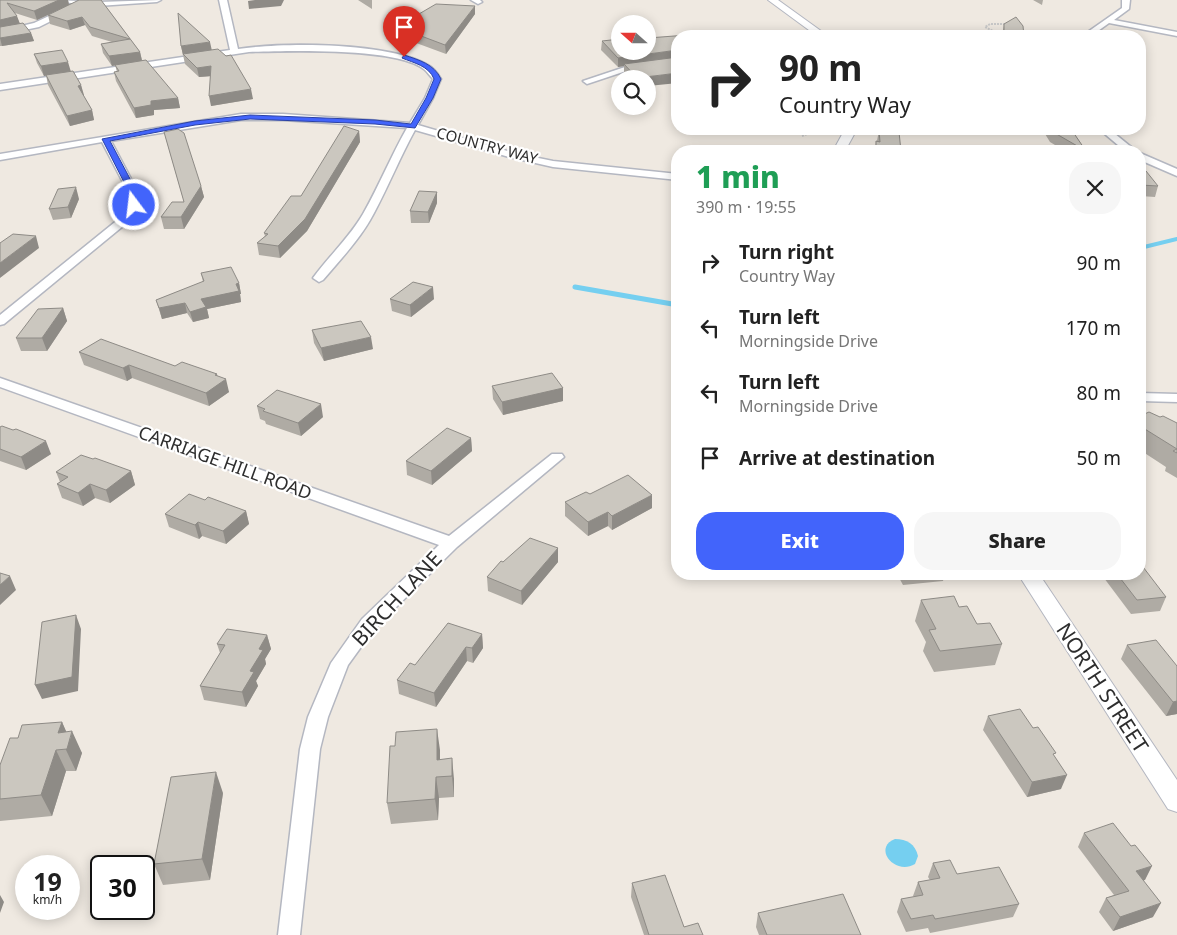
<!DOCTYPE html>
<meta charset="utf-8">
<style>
:root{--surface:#fff;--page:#f6f6f6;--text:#222;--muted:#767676;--accent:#4264fb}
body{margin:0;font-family:"Noto Sans",sans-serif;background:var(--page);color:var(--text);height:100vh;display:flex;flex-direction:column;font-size:19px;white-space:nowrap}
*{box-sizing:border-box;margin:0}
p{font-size:16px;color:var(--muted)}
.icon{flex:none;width:28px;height:28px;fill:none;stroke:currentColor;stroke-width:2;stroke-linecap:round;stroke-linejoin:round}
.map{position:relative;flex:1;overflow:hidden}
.sheet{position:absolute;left:671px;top:145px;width:475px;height:435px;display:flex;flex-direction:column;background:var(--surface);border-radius:20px;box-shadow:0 2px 12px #0003}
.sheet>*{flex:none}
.hud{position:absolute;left:671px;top:30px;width:475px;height:105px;border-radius:20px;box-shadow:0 2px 12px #0003;background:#fff;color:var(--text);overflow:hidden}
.needle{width:32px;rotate:291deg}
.fabs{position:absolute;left:611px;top:15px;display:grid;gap:10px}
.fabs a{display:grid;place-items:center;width:45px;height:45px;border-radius:50%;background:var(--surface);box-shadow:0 2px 12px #0003;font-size:25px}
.speed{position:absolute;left:15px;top:855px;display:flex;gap:10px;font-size:25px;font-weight:700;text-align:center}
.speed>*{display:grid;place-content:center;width:65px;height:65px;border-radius:50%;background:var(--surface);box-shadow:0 2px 12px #0003;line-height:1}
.speed small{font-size:12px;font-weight:400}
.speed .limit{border:2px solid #111;border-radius:8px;background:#fff;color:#111}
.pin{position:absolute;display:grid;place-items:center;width:42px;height:42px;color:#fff;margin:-51px -21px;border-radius:50% 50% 50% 0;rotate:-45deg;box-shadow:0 0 5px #0007}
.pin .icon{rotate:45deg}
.me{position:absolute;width:55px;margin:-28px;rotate:345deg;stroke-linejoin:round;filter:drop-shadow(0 0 4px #0008)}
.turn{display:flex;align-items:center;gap:18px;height:105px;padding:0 25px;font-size:22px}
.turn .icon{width:65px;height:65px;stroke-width:2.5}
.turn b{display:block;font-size:35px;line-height:42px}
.round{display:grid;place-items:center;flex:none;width:52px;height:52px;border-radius:20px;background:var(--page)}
.headline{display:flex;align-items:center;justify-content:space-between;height:85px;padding:0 25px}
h1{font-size:30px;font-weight:800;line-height:38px;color:#1e9e55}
.cta{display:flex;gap:10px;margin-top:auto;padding:10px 25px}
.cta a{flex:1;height:58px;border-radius:20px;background:var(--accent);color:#fff;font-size:20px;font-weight:800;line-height:58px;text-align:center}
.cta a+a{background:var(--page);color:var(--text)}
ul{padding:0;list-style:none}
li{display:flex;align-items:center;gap:15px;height:65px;padding:0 25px}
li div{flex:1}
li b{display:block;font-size:19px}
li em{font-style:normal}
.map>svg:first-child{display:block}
</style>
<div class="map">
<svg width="1177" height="935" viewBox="0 0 1177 935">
<rect width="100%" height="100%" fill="#efe9e1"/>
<path fill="#75cff0" d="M895 839C907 839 915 844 918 856L915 864C895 876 872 848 895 839Z"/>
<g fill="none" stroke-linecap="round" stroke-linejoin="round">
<path stroke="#75cff0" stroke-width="4" d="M1140 248 1177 239"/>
<path stroke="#75cff0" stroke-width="5" d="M575 287 678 305"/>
<g stroke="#b4b7c1" stroke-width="3">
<path id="minor" d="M58 0 98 2 161 0 157 2 98 6 62 2Z
M219 0H227L238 49C284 42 387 42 428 65 434 68 438 74 441 79L433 98 418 125 514 153 553 161 678 174V180L553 167 509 157 415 130C400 157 389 185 374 213 361 238 341 259 323 280L319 282 313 278C329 256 349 238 363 214 379 186 391 156 407 128L283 120H241L111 141 138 192 139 205 128 222 4 324 0 325V315L120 218 129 205 128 192 102 142 0 160V154L241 114H283L410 123 425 98 433 79C430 76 428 73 425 70 399 47 285 51 249 52L0 90V84L230 50Z
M471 0H480L482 2 478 4Z
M1122 0H1130L1129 9 1114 20 1177 32V36L1109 23 1091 36H1082L1122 8Z
M64 9 71 11 39 27 0 35V31L34 23Z
M678 60V64L626 71 587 84 583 81 625 67Z
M1099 129H1109L1136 151H1125Z
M1140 153 1177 169V176L1140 160Z
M0 378 449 536 552 454H562L564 457 457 547 374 629 348 665 328 717 320 749 300 935H278L300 749 308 717 331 663 362 619 439 545 0 387Z
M1140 393 1177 394V402L1140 401Z"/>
</g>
<g stroke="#b4b7c1" stroke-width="2">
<path id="tertiary" d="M768 0H778L828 36H817Z
M845 129H857L845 151H833Z
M1018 574H1039L1177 780V812L1168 809Z"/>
</g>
<path stroke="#c9c9c9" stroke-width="2" stroke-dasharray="2 1" stroke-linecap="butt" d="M995 32 985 27 990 24H1009
M802 136 815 131V129"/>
<use href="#minor" fill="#fff" fill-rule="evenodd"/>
<use href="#tertiary" fill="#fff" fill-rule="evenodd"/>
</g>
<path fill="#afaba4" d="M0 0H68L69 5 37 20 15 13 20 24 31 33 34 41 2 46H0Z
M101 0 140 52 142 60 178 98 180 108 154 110V115L136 118 116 81 114 72H117L115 65 112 66 103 53 101 44 112 42 92 36 85 25 70 30 50 24 48 15Z
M358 0H372V9Z
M1033 0H1043L1042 5Z
M475 14 446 54 400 37V28L407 26V21Z
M1004 24 1024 36H1002Z
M602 41 648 79H629L624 74V66L618 67 601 50Z
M181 46 212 50 253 99 211 106 210 76 199 77 185 64Z
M34 54 71 71 81 85 83 95 92 110 94 120 70 126 48 85 46 75 44 76 37 63Z
M1042 129H1071L1086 151H1065L1050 142Z
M879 130 901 151H875L876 141H877Z
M359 131 360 142 307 231 280 258 259 255 257 243 265 236 264 233 301 196Z
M164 132 201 186 204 197 184 229H164L161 217 184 202Z
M1140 171 1158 186 1155 197 1140 196Z
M437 192V203L429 223H411L410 211Z
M79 199 71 218 53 220 49 209Z
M201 273 239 283 241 294H240L241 302 207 309 209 318 193 322 187 313 162 319 156 300 203 282Z
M390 299H434L411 317 392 311Z
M63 308 67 321 47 351H21L16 338Z
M312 330 373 349 324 361 314 343Z
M79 352 175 366 217 376 229 392 209 406 132 378 127 381 84 365Z
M492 386 563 388V401L503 415 493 399Z
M257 406 323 417 301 436 266 424 265 421 260 419Z
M1140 416 1160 417 1177 423V478L1165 471 1166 467 1140 450Z
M0 427 51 454 26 470 0 461Z
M471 438 472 451 432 485 407 475 406 461Z
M131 471 135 485 110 503 95 498 83 506 62 498 57 484 60 482 56 472Z
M590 494 652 508 612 530 608 526 588 536 565 516V502Z
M205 500 246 511 249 524 226 544 202 536 199 539 169 527 165 514Z
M503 562H558L522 605 488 591 487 577Z
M897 574H945L943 581 903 585Z
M1101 574H1140L1166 597 1160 611 1131 614Z
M921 600 959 607 977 624 1002 644 995 665 934 672 923 651 926 642 915 621Z
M482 634 483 648 473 663 467 661 436 707 399 694 397 680 415 665Z
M267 635 271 649 265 659 266 664 256 681 258 686 246 707 204 700 200 686 220 653 217 644Z
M1127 645 1177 666V714L1166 716 1121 659Z
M988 716 1033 728 1055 758 1061 789 1027 797 983 730Z
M62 722 66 732 82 753 76 771H66L52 816 0 821V765L18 738Z
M440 750V759L454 779V797L439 798 438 820 391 824 387 803Z
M223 793 210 880 163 885 154 864Z
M1084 833 1145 880H1143L1153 917 1113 931 1099 912 1106 898 1114 895 1078 847Z
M933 863 957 874 1019 904 1013 917 930 933 928 928 906 932 897 912 901 899 914 897 913 896 918 882 930 880 928 877Z
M632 883 684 927 703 935H644L631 897Z
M758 913 861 935H759L756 927Z"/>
<path fill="#8e8b86" d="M59 0H68L69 5 37 20 34 11Z
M255 0H284L281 6 249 9 248 1Z
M475 6V14L446 54 445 45Z
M17 16 20 24 0 29V20Z
M82 17 85 25 70 30 67 21Z
M31 33 34 41 2 46 0 38Z
M210 42 212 51 183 55 181 46Z
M678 50V59L624 64V66L618 67V58Z
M140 52 142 61 112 66 109 56Z
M68 62 71 72 44 76 41 66Z
M211 66 213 76 199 77 197 68Z
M678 73V83L648 86V79H637V78Z
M81 85 84 95H80L78 86Z
M251 89 253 99 211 106 209 96Z
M178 98 180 108 154 110V115L136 118 134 108 151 101Z
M92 110 94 120 70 126 67 116Z
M359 131 360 142 307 231 280 258 278 246Z
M201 186 204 197 184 229 181 217Z
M76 187 79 199 71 218 68 207Z
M437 192V203L429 223 428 212Z
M36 236 39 248 0 278V263Z
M239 283 241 294H240L241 302 207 309 209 318 193 322 190 312 201 299Z
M433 287 434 299 411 317 410 305Z
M185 303 187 313 162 319 159 308Z
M63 308 67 321 47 351 42 338Z
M371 337 373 349 324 361 321 348Z
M129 365 132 378 127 381 123 368Z
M217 374 219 384 226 379 229 392 209 406 206 393 215 375Z
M563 388V401L503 415 502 402Z
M321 404 323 417 301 436 298 423Z
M471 438 472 451 432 485 431 471Z
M46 441 51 454 26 470 21 457Z
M131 471 135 485 110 503 106 490Z
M90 484 95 498 83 506 78 493Z
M652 495V508L612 530V516Z
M246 511 249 524 226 544 223 531Z
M608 512V526L588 536V522Z
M198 522 202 536 199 539 195 525Z
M558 548V562L522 605 521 591Z
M10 576 16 590 0 605V585Z
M76 615 81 629 78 691 42 699 35 685Z
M482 634 483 648 473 663 472 648Z
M267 635 271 649 265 659 266 664 256 681 258 686 246 707 242 692 259 649Z
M466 647 467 661 436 707 434 693Z
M1177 701V714L1166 716 1173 702Z
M62 722 70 740 72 731 82 753 76 771 58 733Z
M437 729 440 750V777L437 760Z
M56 750 66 771 52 816 41 795Z
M452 758 454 779V797L452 776Z
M216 772 223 793 210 880 202 859Z
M1067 775 1061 789 1027 797 1032 782Z
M436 777 439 798 438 820 435 799Z
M1152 866 1145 880 1129 885 1136 871Z
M0 895 4 902 0 913Z
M1161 903 1153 917 1113 931 1120 917Z"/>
<path fill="#cbc7bf" stroke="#8e8b86" d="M0 0H59L34 11 7 3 17 16 0 20Z
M79 0H101L140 52 109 56 101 44 130 39 90 27 82 17 67 21 48 15Z
M436 4 475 6 445 45 400 28V25L414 26 407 21Z
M178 13 210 42 181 46Z
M1016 17 1023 26 1024 36H1004V24Z
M23 23 31 33 0 38V27Z
M740 31 746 36H678V50L618 58 602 41 620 39V51H648V38Z
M218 49 226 56 231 55 251 89 209 96 211 66 197 68 183 54Z
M62 50 68 62 41 66 34 54Z
M678 57V73L637 78 624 64Z
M146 60 178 98 151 101V105L134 108 114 72 119 71 115 65Z
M73 71 81 85 78 86 92 110 67 116 46 75Z
M344 126 359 131 305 219 278 246 257 243 268 234 264 233 291 196H301Z
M178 129 184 133 201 186 181 217H161L172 202H184L164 132Z
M1051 129H1071L1086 151 1053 132Z
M879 130 899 132 901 151H876V141L880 142Z
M1140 171H1146L1158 186 1140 185Z
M76 187 68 207 49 209 58 189Z
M419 191 437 192 428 212 410 211Z
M13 234 36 236 0 263V243Z
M231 267 239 283 236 284 239 291 201 299 206 307 190 312 185 303 159 308 156 300 204 281 201 273Z
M413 282 433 287 410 305 390 299Z
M63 308 42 338H16L38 309Z
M361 321 371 337 321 348 312 330Z
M101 339 175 366 182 362 217 374 215 375 226 379 206 393 129 365 123 368 79 352Z
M552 373 563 388 502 402 492 386Z
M277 390 321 404 298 423 263 411 265 409 257 406Z
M1149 412 1160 417 1163 416 1177 423V453L1173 451 1177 449 1140 426V416Z
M2 426 13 430 16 429 46 441 21 457 0 449V427Z
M447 428 471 438 431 471 406 461Z
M81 455 93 459 95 458 131 471 106 490 90 484 78 493 57 484 68 477 56 472Z
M628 475 652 495 612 516 608 512 588 522 565 502 586 492 590 494Z
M189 494 205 500 208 497 246 511 223 531 198 522 195 525 165 514Z
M530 538 558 548 521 591 487 577 501 561 503 562Z
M1140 563 1166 597 1137 600 1117 574H1140Z
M0 573 10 576 0 585Z
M954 596 959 607 967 606 977 624 990 623 1002 644 940 651 929 630 936 629 921 600Z
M76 615 72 677 35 685 42 622Z
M448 623 482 634 472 648 466 647 434 693 397 680 410 663 415 665Z
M227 629 267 635 259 649 263 650 250 671 254 672 242 692 200 686 225 645 217 644Z
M1156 640 1177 666V701L1173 702 1127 645Z
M1020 709 1033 728 1038 727 1056 753 1053 754 1067 775 1032 782 988 716Z
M62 722 58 733 72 731 67 749 56 750 41 795 0 799V765L10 738H18L22 725Z
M437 729V760L452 758V776L436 777 435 799 387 803 390 746H395L396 732Z
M216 772 202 859 154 864 171 777Z
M1113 823 1131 846 1135 845 1152 866 1136 871 1161 903 1120 917 1106 898 1129 891 1084 833Z
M950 860 957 874 999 867 1019 904 935 919 933 915 911 919 901 899 923 895 918 882 940 878 933 863Z
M665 875 684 927 698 923 703 935H649L632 883Z
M843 894 861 935H767L758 913Z"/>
<path fill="#4264fb" stroke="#2b41a3" d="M404 55C419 60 434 64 441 79L433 98 415 128 375 124 250 119 195 125 110 141 137 192 139 198 137 207 130 205 131 198 129 192 102 139 195 121 250 115 375 120 411 124 426 98 434 79C429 66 414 63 402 58Z"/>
<g text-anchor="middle" stroke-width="4.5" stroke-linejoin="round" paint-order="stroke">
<g font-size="15" fill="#2e2e2e" stroke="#fff">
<text transform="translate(487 146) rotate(15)" y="5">COUNTRY WAY</text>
</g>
<g font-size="18" fill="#2e2e2e" stroke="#fff">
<text transform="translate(225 463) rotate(20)" y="6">CARRIAGE HILL ROAD</text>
</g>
<g font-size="21" fill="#2e2e2e" stroke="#fff">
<text transform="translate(397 599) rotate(-47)" y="7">BIRCH LANE</text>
<text transform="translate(1102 688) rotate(57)" y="7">NORTH STREET</text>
</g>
</g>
</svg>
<div class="fabs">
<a><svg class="needle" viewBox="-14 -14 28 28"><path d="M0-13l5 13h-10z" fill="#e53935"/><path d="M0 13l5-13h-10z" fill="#767676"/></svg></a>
<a><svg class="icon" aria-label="search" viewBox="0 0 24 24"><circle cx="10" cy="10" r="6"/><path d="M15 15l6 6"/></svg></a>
</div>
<div class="speed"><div>19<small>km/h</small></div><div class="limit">30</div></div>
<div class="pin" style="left:404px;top:57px;background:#d93025"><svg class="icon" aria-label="arrive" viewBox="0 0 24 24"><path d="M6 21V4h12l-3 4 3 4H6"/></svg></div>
<svg class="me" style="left:134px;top:205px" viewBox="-20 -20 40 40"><circle r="17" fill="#4264fb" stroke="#fff" stroke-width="3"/><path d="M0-11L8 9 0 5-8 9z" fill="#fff"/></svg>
<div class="hud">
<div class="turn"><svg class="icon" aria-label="right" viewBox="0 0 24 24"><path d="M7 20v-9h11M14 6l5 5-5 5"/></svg><div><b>90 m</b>Country Way</div></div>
</div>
<section class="sheet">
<div class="headline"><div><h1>1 min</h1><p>390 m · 19:55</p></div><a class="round"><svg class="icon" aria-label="close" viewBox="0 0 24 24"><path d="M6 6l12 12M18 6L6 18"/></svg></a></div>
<ul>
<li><svg class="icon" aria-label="right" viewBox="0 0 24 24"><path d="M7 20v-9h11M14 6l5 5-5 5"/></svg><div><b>Turn right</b><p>Country Way</p></div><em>90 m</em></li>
<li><svg class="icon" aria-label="left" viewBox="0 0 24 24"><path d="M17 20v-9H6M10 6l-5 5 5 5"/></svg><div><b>Turn left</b><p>Morningside Drive</p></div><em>170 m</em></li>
<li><svg class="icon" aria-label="left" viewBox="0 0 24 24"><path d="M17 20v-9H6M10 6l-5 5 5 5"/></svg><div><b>Turn left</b><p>Morningside Drive</p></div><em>80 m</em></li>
<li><svg class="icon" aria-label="arrive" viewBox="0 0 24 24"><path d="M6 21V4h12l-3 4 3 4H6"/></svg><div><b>Arrive at destination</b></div><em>50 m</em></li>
</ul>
<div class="cta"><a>Exit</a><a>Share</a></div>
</section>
</div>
